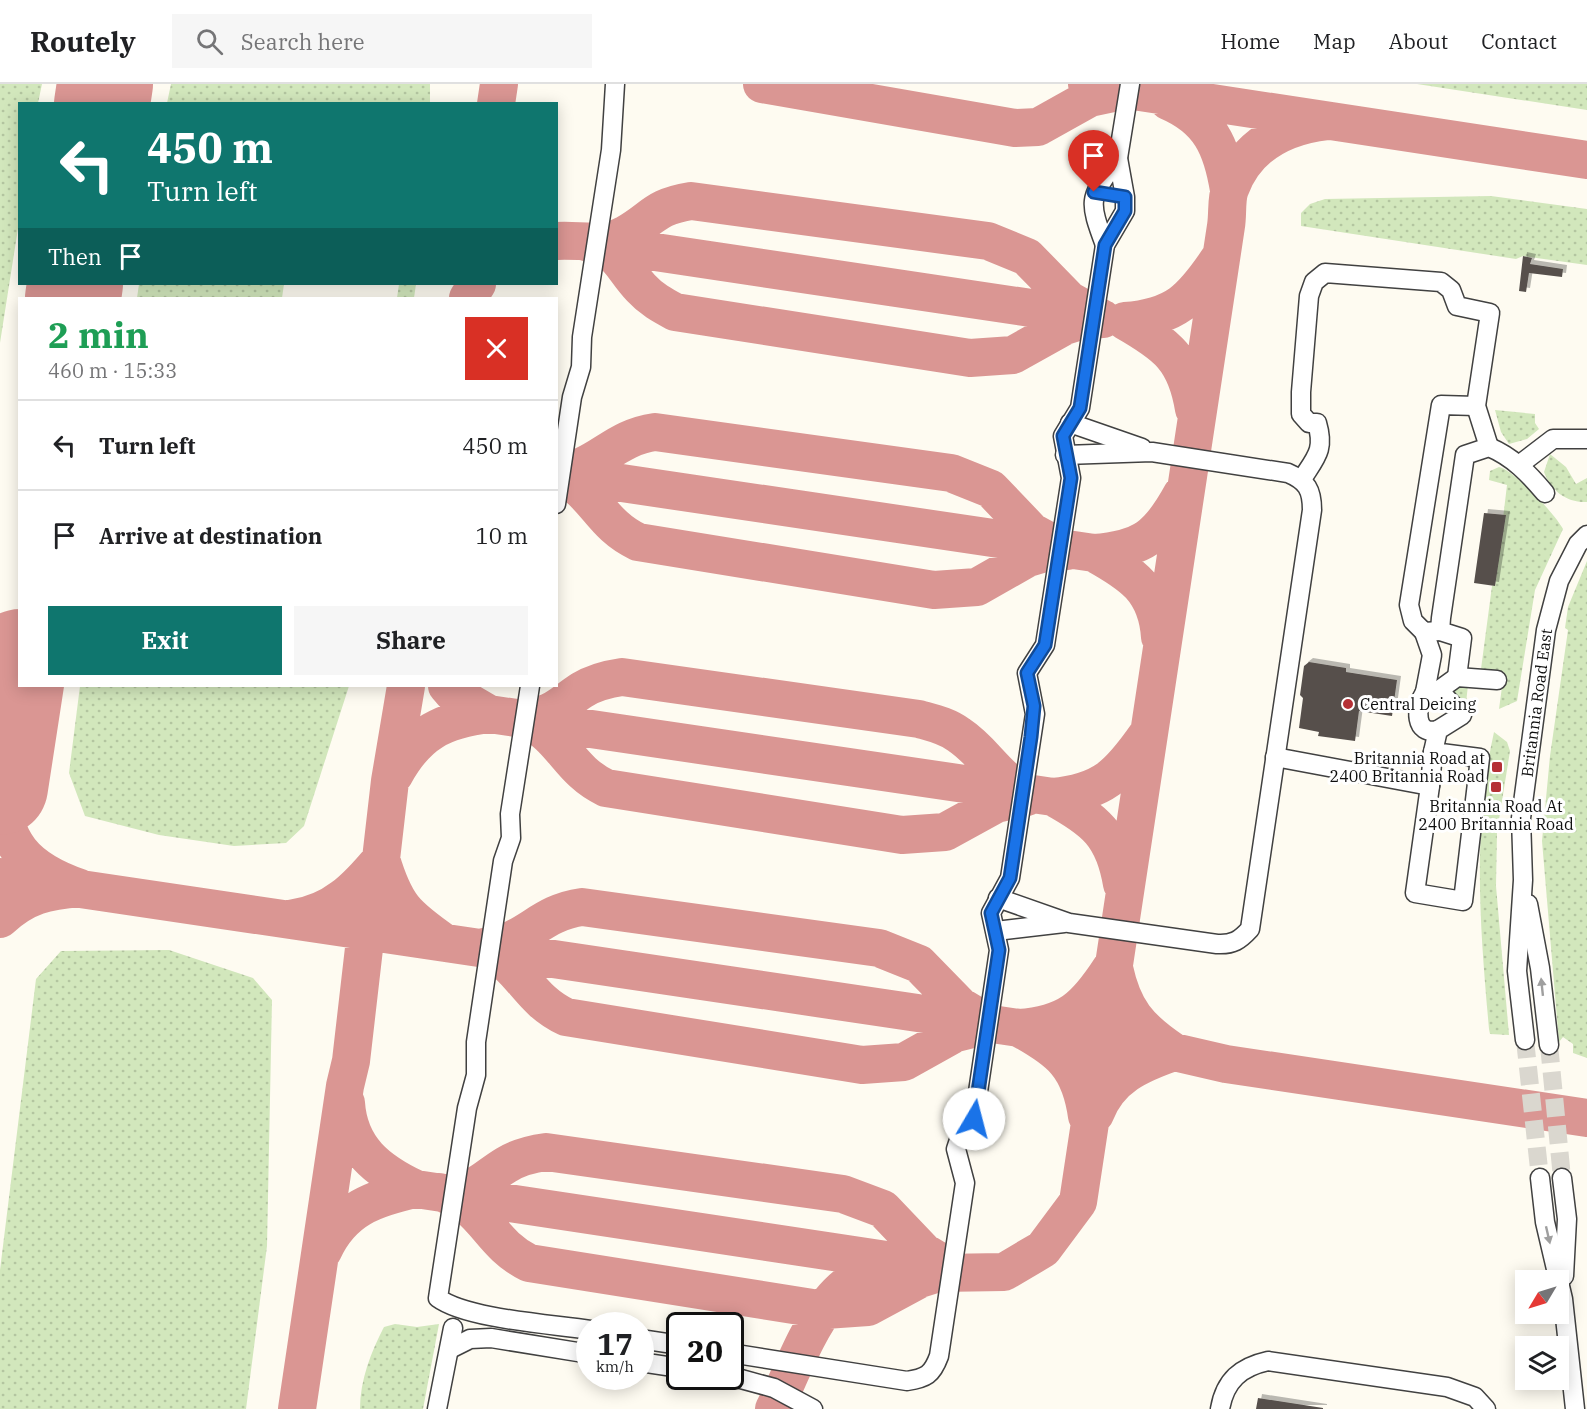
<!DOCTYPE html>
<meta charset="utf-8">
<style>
:root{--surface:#fff;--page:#f6f6f6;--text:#202124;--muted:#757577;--line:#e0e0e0;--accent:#0f766e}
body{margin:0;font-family:"IBM Plex Serif",serif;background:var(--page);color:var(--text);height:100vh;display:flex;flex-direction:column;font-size:22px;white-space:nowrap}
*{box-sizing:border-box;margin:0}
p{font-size:20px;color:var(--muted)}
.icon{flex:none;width:33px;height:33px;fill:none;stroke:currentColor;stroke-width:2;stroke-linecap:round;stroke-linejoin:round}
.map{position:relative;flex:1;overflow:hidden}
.sheet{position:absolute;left:18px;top:213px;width:540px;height:390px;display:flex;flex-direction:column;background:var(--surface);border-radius:0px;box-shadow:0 3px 15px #0003}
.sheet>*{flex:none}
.guide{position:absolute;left:18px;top:18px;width:540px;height:183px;border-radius:0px;box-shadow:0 3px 15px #0003;background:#0f766e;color:#fff;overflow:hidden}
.needle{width:39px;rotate:232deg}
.buttons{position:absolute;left:1515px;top:1186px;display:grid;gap:12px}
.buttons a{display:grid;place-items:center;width:54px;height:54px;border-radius:0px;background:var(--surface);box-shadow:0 3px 15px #0003;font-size:30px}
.speed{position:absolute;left:576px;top:1228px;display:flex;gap:12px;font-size:30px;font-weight:700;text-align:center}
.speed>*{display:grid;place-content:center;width:78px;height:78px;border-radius:50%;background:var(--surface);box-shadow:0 3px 15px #0003;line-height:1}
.speed small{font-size:15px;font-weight:400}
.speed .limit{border:3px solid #111;border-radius:9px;background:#fff;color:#111}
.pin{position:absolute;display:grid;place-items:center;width:51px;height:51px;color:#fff;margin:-62px -26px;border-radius:50% 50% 50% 0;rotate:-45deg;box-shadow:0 0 6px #0007}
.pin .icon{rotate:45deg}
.me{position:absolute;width:66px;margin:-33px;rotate:8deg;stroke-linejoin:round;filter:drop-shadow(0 0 4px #0008)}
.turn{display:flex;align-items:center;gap:21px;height:126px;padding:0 30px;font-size:27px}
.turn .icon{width:78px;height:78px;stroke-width:2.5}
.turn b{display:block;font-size:42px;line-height:51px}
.then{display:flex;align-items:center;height:57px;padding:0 30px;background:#0003;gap:12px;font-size:22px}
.round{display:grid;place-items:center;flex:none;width:63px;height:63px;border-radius:0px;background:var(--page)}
.headline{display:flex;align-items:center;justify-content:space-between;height:102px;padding:0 30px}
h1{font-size:36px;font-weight:700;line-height:45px;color:#1e9e55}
.action{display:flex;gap:12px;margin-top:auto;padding:12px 30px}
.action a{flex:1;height:69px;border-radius:0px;background:var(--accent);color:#fff;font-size:24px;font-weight:700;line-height:69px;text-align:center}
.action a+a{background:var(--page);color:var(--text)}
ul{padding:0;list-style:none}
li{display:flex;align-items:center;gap:18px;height:90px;padding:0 30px;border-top:2px solid var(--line)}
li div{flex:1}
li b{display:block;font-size:22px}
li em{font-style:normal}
header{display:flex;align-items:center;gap:36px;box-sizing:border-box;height:84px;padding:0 30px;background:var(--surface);border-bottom:2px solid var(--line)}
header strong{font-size:28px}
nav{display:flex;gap:33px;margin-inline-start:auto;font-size:21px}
.search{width:420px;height:54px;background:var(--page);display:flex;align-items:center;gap:15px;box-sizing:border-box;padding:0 21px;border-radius:0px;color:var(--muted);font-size:22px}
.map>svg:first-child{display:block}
</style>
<header>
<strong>Routely</strong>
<div class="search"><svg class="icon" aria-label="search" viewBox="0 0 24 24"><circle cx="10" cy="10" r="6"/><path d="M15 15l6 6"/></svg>Search here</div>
<nav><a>Home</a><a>Map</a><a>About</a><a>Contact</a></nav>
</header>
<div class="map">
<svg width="1587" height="1325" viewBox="0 0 1587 1325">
<defs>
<pattern id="grass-dots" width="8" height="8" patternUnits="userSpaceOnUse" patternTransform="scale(1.5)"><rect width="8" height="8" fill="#d2e7bc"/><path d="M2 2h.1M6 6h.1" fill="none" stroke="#b3c5a0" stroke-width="1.8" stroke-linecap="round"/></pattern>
<filter id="shadow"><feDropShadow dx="4" dy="-4" stdDeviation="0" flood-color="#0004"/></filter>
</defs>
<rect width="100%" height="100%" fill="#fefbf1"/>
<path fill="url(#grass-dots)" d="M0 0H42L38 19 20 20 19 138 0 259Z
M171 0H430V19H167Z
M1417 0H1587V26Z
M1491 112 1587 125V181L1523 172 1516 175 1301 142V129L1310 120 1325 115Z
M139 200H284L282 214H137Z
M399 200H416L414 214H397Z
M1495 326 1535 330V339L1539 345 1527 355 1509 360 1501 348Z
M1550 370 1566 383 1576 400 1587 394V418C1567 419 1551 407 1544 388Z
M1499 383C1514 386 1555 430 1563 445L1535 506 1517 617 1499 625 1504 588 1481 585 1492 502H1495L1507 401 1489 396 1490 387Z
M1587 477V974L1573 969V960L1563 953 1559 958 1542 757 1550 672 1568 546 1565 544 1568 523Z
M1468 601 1466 619 1464 620 1455 611V603Z
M80 602H349L304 742 286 759 234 762 159 751 85 732 69 689Z
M1494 648 1507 658 1510 667 1497 748 1496 802 1509 951 1490 950 1489 945C1480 844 1472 747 1494 648Z
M169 866 253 894 272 916 267 1162 246 1325H0V1186L36 895 61 867Z
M395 1240 417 1243 439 1240 423 1325H360C360 1296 371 1268 384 1243Z"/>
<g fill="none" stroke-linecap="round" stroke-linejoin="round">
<path stroke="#da9693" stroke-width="38" d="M762 0 1015 44 1038 43 1090 14 1123 7
M1087 0 1587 76
M1168 17C1210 35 1222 63 1229 106
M496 20 499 0
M556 157C579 155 605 163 626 150 654 134 654 123 691 117L988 157 1027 173 1069 216 1103 235
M585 158C622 168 618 179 641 204 651 215 662 221 675 228L970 274 1013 271 1065 242 1084 236 1103 235
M595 159 1091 233
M468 214 477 200
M1194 325C1186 275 1167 261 1125 237 1176 233 1192 215 1219 175
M556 389C598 385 612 354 655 348L951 389 991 405 1032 448 1067 467
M556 390C596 407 598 439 638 458L934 506 977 503 1028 474 1048 468 1067 467
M561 390 1094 469
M1160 553C1157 506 1132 490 1094 469 1143 465 1159 452 1182 410
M447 602 453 609 489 630
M523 634C553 632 559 621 582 606 595 598 608 595 622 593L919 635C933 639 947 642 959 651 985 668 997 696 1027 709
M526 636C563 653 568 686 606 704L902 751 945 748 996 720 1027 713
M394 691C417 649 442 636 489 630L1053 713
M0 793 1019 944 1174 968 1226 980 1587 1034
M1122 800C1114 751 1095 736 1053 713 1103 708 1119 691 1147 651
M294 834C333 829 357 804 381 775 395 822 405 831 445 859
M0 835C26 811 47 807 80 804 25 785 2 759 0 700
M484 863C527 859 538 829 582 823L879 864 919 880 960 922 985 937
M484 865C522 881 527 915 566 933L862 981 904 978 956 949 984 942
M346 1019C349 1065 378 1087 416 1105L946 1185
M1095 1030C1109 993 1139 980 1174 968 1138 944 1123 926 1114 884
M1087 1032C1080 982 1061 967 1019 944 1068 940 1085 924 1111 884
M439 1108C486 1122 487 1158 529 1179L825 1226 868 1223 920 1195 939 1189 1004 1188 1043 1165 1078 1118 1226 142C1228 130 1226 115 1230 105 1246 61 1283 42 1327 37
M447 1109C477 1107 483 1095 506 1081 519 1073 531 1070 546 1068L843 1110 883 1125 924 1168 951 1184
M323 1167C342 1125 374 1114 416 1105
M297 1325 345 1002 351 977 366 847 381 775 390 697 406 602
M774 1325C802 1269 824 1184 899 1182"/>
<path stroke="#da9693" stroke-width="96" d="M102 20 105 0
M73 214 75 200
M0 703 20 573"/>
</g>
<path fill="#56504c" filter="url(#shadow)" d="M1523 172 1532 174 1530 180 1563 185 1562 193 1529 189 1526 208 1519 207Z
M1484 429 1506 431 1495 502 1474 499Z
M1309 578 1346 584V588L1397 596 1392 632 1359 627 1355 657 1318 652 1319 648 1299 644 1303 614 1300 611 1304 582Z
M1258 1314 1323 1324V1325H1256Z"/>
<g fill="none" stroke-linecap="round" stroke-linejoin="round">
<path stroke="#dad7cf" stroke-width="18" stroke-dasharray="18 9" stroke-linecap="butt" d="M1525 956 1540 1094
M1549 961 1562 1094"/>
<g stroke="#414141" stroke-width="21">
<g id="minor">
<path d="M1105 161C1087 113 1090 115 1118 74"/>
<path d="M1070 339 1142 364"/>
<path d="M1519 381 1553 355H1587"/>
<path d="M1302 395C1316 373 1325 366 1317 339H1309L1301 330V308L1309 212 1314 198 1325 189 1441 198 1451 206 1457 222 1490 229 1476 322 1489 363"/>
<path d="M556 420 572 313 581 283 582 253 611 66 615 0"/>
<path d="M1440 547 1424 548 1413 537 1409 521 1441 321 1476 322"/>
<path d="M1424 548 1432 571 1425 608"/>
<path d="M1457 593 1462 554 1440 547 1441 534 1465 371 1489 363C1513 373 1529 390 1545 409"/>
<path d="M530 602 510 730 511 754 503 777 476 958V991L467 1024 438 1214C467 1235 551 1240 590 1246"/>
<path d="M1438 646C1414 652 1415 623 1425 608L1439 606"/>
<path d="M1275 673 1430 702 1415 809 1463 817 1480 674 1433 668 1438 646 1462 631 1439 606 1457 593 1497 596"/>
<path d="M1430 702 1433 668"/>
<path d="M998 814 1069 839 1217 860C1233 861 1240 856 1250 845L1312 426C1312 406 1307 397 1288 389L1152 368 1065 371"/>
<path d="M1528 820 1540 884 1549 961"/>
<path d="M996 847 1064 839"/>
<path id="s1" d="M1525 956 1517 887 1523 796 1521 734 1546 546 1559 497 1578 460 1587 451"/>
<path d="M1540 1094 1545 1138 1563 1215 1575 1325"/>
<path d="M1562 1094 1567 1135 1564 1192"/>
<path d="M640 1255 680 1261"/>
<path d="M450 1265 470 1255 491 1254 590 1270"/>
<path d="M730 1269 907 1297C926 1294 932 1291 939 1272L965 1099 956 1065 959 1056 974 1035 999 866 991 829 1010 794 1035 630 1027 589 1045 561 1071 394 1063 352 1080 324 1105 161 1125 127V113L1118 74 1130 0"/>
<path d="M640 1278 680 1284"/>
<path d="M730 1292 774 1304 813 1325"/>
<path d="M437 1325 453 1244"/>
<path d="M1220 1325C1225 1296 1241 1283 1268 1277L1447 1303 1475 1313 1486 1325"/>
</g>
</g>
<use href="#minor" stroke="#fff" stroke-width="18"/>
</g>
<defs><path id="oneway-solid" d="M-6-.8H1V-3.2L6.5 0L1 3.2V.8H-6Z" transform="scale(1.5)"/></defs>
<g fill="#9f9f9f">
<use href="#oneway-solid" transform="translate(1542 903) rotate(-96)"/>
<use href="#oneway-solid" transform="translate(1548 1151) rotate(77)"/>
</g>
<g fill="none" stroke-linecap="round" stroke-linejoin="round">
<g stroke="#114b97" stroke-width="15">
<path id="route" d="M974 1035 999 866 991 829 1010 794 1031 653 1034 622 1027 589 1045 561 1071 394 1063 352 1080 324 1105 161 1125 127V113L1094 108"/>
</g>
<use href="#route" stroke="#1a73e8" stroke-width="10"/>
</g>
<g fill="#b53035" stroke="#fff" stroke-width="2">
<circle cx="1348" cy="620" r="6"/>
<rect x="1491" y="677" width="12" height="12" rx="3"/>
<rect x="1490" y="697" width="12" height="12" rx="3"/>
</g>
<g text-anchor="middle" stroke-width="6" stroke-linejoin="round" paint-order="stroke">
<g font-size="16" fill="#0e0e0e" stroke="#fff">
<text dy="6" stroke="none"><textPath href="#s1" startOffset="339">Britannia Road East</textPath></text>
</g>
<g font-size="16" fill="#0e0e0e" stroke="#fff" text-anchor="start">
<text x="1360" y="626">Central Deicing</text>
<text x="1485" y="680" text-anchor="end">Britannia Road at<tspan x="1485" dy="18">2400 Britannia Road</tspan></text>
<text x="1496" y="728" text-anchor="middle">Britannia Road At<tspan x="1496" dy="18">2400 Britannia Road</tspan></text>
</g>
</g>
</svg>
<div class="buttons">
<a><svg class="needle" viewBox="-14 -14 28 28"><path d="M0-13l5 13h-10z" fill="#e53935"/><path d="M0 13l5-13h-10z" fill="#757577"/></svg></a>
<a><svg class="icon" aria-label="layers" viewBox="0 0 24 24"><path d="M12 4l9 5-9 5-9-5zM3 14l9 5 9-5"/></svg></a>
</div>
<div class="speed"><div>17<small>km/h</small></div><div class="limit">20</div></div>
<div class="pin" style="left:1094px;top:108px;background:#d93025"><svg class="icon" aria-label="arrive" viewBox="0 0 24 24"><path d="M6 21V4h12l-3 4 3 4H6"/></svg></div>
<svg class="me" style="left:974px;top:1035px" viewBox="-20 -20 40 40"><circle r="19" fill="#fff"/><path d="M0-13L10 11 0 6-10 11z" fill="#1a73e8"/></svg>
<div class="guide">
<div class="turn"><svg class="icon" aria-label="left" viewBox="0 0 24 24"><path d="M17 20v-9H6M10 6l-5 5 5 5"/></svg><div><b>450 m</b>Turn left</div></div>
<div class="then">Then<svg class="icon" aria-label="arrive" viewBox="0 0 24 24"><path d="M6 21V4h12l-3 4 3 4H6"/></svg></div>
</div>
<section class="sheet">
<div class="headline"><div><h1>2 min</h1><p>460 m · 15:33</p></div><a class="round" style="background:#d93025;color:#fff"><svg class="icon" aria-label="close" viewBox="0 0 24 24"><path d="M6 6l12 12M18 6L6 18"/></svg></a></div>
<ul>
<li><svg class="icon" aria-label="left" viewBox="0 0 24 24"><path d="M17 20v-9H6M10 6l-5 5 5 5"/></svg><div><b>Turn left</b></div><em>450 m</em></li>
<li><svg class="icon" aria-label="arrive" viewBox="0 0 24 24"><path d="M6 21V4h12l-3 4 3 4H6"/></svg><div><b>Arrive at destination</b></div><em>10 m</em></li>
</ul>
<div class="action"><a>Exit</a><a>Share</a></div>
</section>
</div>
